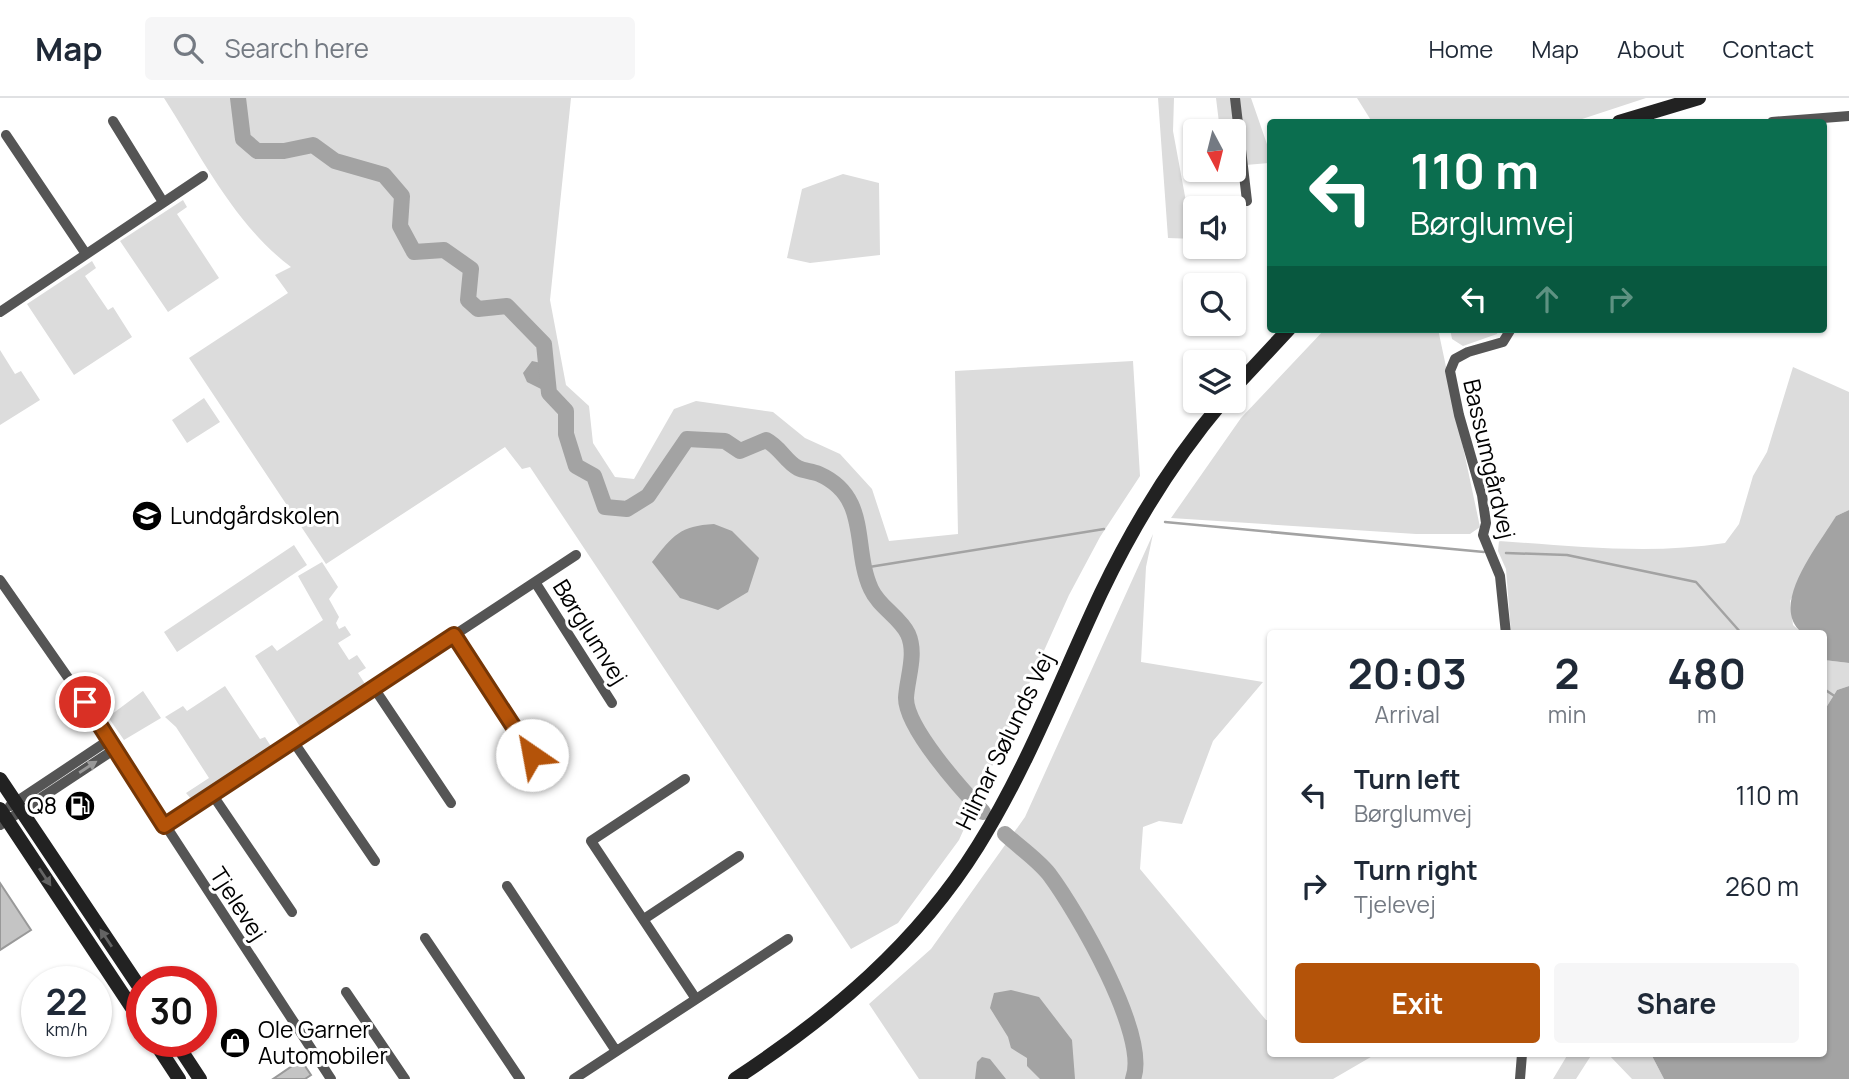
<!DOCTYPE html>
<meta charset="utf-8">
<style>
:root{--surface:#fff;--page:#f6f6f7;--text:#1f2937;--muted:#747a83;--line:#e0e1e3;--accent:#b45309}
body{margin:0;font-family:Manrope,sans-serif;background:var(--page);color:var(--text);height:100vh;display:flex;flex-direction:column;font-size:26px;white-space:nowrap}
*{box-sizing:border-box;margin:0}
p{font-size:23px;color:var(--muted)}
.icon{flex:none;width:38px;height:38px;fill:none;stroke:currentColor;stroke-width:2;stroke-linecap:round;stroke-linejoin:round}
.map{position:relative;flex:1;overflow:hidden}
.panel{position:absolute;left:1267px;top:532px;width:560px;height:427px;display:flex;flex-direction:column;background:var(--surface);border-radius:7px;box-shadow:0 2px 5px #0004}
.panel>*{flex:none}
.top-card{position:absolute;left:1267px;top:21px;width:560px;height:214px;border-radius:7px;box-shadow:0 2px 5px #0004;background:#0b6e4f;color:#fff;overflow:hidden}
.needle{width:46px;rotate:173deg}
.tools{position:absolute;left:1183px;top:21px;display:grid;gap:14px}
.tools a{display:grid;place-items:center;width:63px;height:63px;border-radius:7px;background:var(--surface);box-shadow:0 2px 5px #0004;font-size:35px}
.speed{position:absolute;left:21px;top:868px;display:flex;gap:14px;font-size:35px;font-weight:700;text-align:center}
.speed>*{display:grid;place-content:center;width:91px;height:91px;border-radius:50%;background:var(--surface);box-shadow:0 2px 5px #0004;line-height:1}
.speed small{font-size:18px;font-weight:400}
.speed .limit{border:10px solid #d22;background:#fff;color:#111}
.pin{position:absolute;display:grid;place-items:center;width:60px;height:60px;color:#fff;margin:-30px;border:4px solid #fff;border-radius:50%;box-shadow:0 2px 7px #0007}
.me{position:absolute;width:77px;margin:-38px;rotate:327deg;stroke-linejoin:round;filter:drop-shadow(0 0 5px #0008)}
.turn{display:flex;align-items:center;gap:24px;height:147px;padding:0 28px;font-size:32px}
.turn .icon{width:91px;height:91px;stroke-width:2.5}
.turn b{display:block;font-size:49px;line-height:60px}
.lanes{display:flex;align-items:center;height:66px;padding:0 28px;background:#0003;justify-content:center;gap:35px;direction:ltr}
.lanes .off{opacity:.35}
.eta{display:flex;justify-content:space-evenly;align-items:center;height:119px;text-align:center}
.eta b{font-size:42px;font-weight:700;line-height:49px}
.action{display:flex;gap:14px;margin-top:auto;padding:14px 28px}
.action a{flex:1;height:80px;border-radius:7px;background:var(--accent);color:#fff;font-size:28px;font-weight:700;line-height:80px;text-align:center}
.action a+a{background:var(--page);color:var(--text)}
ul{padding:0;list-style:none}
li{display:flex;align-items:center;gap:21px;height:91px;padding:0 28px}
li div{flex:1}
li b{display:block;font-size:26px}
li em{font-style:normal}
header{display:flex;align-items:center;gap:42px;box-sizing:border-box;height:98px;padding:0 35px;background:var(--surface);border-bottom:2px solid var(--line)}
header strong{font-size:33px}
nav{display:flex;gap:38px;margin-inline-start:auto;font-size:24px}
.search{width:490px;height:63px;background:var(--page);display:flex;align-items:center;gap:18px;box-sizing:border-box;padding:0 24px;border-radius:7px;color:var(--muted);font-size:26px}
.map>svg:first-child{display:block}
</style>
<header>
<strong>Map</strong>
<div class="search"><svg class="icon" aria-label="search" viewBox="0 0 24 24"><circle cx="10" cy="10" r="6"/><path d="M15 15l6 6"/></svg>Search here</div>
<nav><a>Home</a><a>Map</a><a>About</a><a>Contact</a></nav>
</header>
<div class="map">
<svg width="1849" height="981" viewBox="0 0 1849 981">
<rect width="100%" height="100%" fill="#fff"/>
<path fill="#dcdcdc" d="M164 0H571L550 202 566 287 589 308 593 345 615 379 634 381 674 311 696 303 773 314 805 340 840 356 872 391 889 443 958 436 955 273 1133 263 1140 378 1100 439 1069 497 959 742 898 825 851 851 530 369 522 371 505 349 326 466 189 260 288 195 275 177 291 169C235 127 201 58 164 0Z
M1158 0H1174L1173 33 1189 120H1195V141L1168 140Z
M1216 0H1251L1268 49 1269 65 1234 68V33H1220Z
M1357 0H1646L1573 24H1372Z
M843 76 879 85 880 157 810 165 787 160 802 91Z
M183 102 187 109 177 116 219 180 168 214 120 143Z
M92 163 96 170 85 178 108 212 113 209 132 239 74 277 27 206Z
M1325 231H1438L1480 429 1470 436H1416L1171 420 1241 320Z
M1450 231H1499L1497 236 1463 248 1452 241Z
M0 252 15 276 21 273 40 302 0 327Z
M1793 269 1849 294V412L1836 418 1790 503 1793 527 1802 535H1511L1506 471 1498 453 1499 443C1574 448 1650 457 1725 445L1739 426 1753 378 1767 354Z
M204 300 220 324 187 345 172 322Z
M1153 436 1146 469 1141 564 1263 584 1213 643 1182 726 1159 723 1143 729 1140 771 1266 922H1270V956H1376L1333 981H919L869 906 931 851 1025 719Z
M294 447 307 467 177 554 164 534Z
M322 464 338 489 329 501 339 519 336 525 339 531 345 528 351 537 338 545 349 562 357 557 366 570 358 575 369 592 304 635 255 558 272 547 277 553 323 522 298 478Z
M1824 562 1849 565V588L1837 592 1824 613Z
M225 588 260 641 265 639 272 650 192 702 186 695 209 680 176 629 165 619 183 608 187 613Z
M143 593 161 620 124 642 108 619Z
M1568 956H1592L1576 981H1553Z
M1608 956H1651L1664 981H1632Z"/>
<path fill="#a3a3a3" d="M532 263 546 266 549 295 527 284 523 275Z
M1849 412V565L1824 562V536L1802 535C1768 507 1819 447 1836 418Z
M714 426 732 433 759 460 748 494 718 512 680 500 652 464C673 437 680 428 714 426Z
M1849 588V981H1664L1651 956H1824V613L1837 592Z
M1011 892 1039 899 1072 942 1075 981H1040L1027 968V960L1011 950 1008 939 990 910 994 895Z
M982 959 990 961 1006 981H975L977 964Z"/>
<g fill="none" stroke-linecap="round" stroke-linejoin="round">
<path stroke="#a3a3a3" stroke-width="2.5" d="M1165 424 1484 454
M1506 455 1567 457 1696 484 1742 536
M863 470 1104 431
M1824 591 1836 599"/>
<path stroke="#a3a3a3" stroke-width="16" d="M238 0 243 41 257 53H284L313 47 335 63 384 77 402 98 400 128 414 154 444 152 471 171 468 202 478 211 507 208 544 246 549 295 566 313V336L576 368 594 378 605 409 627 411 648 398 687 341 725 343 740 353 766 342C780 349 786 364 798 370 804 373 812 373 819 376 871 399 852 450 871 491 879 509 900 519 908 536 917 556 907 580 906 600 906 630 962 692 983 714
M1005 736C1019 749 1037 761 1049 776 1076 812 1150 938 1133 981"/>
</g>
<path fill="#c4c4c4" stroke="#999" stroke-width="2" d="M0 785 31 832 0 852Z
M301 962 311 977 305 981H273Z"/>
<g fill="none" stroke-linecap="round" stroke-linejoin="round">
<path stroke="#555" stroke-width="10" d="M1235 0 1247 103
M113 23 163 104
M1772 24 1849 18
M6 37 86 156
M0 214 203 78
M0 482 85 604 331 981
M535 484 612 605
M1506 536 1500 478 1483 437 1486 425 1482 397 1459 317 1450 273 1455 261 1468 254 1503 244 1511 231
M454 537 532 657
M374 590 451 705
M293 643 375 763
M685 681 591 743 696 901
M212 696 292 814
M10 708 109 642
M0 727 115 651
M164 728 576 457
M507 788 616 953
M644 821 739 758
M425 840 520 981
M346 894 405 981
M574 981 788 841
M1520 981 1522 956"/>
<path stroke="#222" stroke-width="14" d="M1619 24 1699 0
M1234 290 1289 231
M0 681 142 893
M0 711 142 925
M154 943 179 981
M175 943 200 981
M735 981C831 918 917 846 978 748 1028 668 1061 580 1101 495 1134 426 1174 361 1223 303"/>
</g>
<defs><path id="oneway-solid" d="M-6-.8H1V-3.2L6.5 0L1 3.2V.8H-6Z" transform="scale(1.75)"/></defs>
<use fill="#999" href="#oneway-solid" transform="translate(88 669) rotate(-33)"/>
<g fill="#646464">
<use href="#oneway-solid" transform="translate(45 779) rotate(56)"/>
<use href="#oneway-solid" transform="translate(106 840) rotate(-124)"/>
</g>
<g fill="none" stroke-linecap="round" stroke-linejoin="round">
<g stroke="#753606" stroke-width="18">
<path id="route" d="M85 604 164 728 454 537 532 657"/>
</g>
<use href="#route" stroke="#b45309" stroke-width="12"/>
</g>
<defs>
<g id="school-disc" transform="scale(1.575)"><circle r="9.5" fill="#000" stroke="#fff"/><path d="M0-5L7-2L0 1L-7-2ZM-4 1L0 2.5L4 1V4Q0 6-4 4Z" fill="#fff"/></g>
<g id="fuel-disc" transform="scale(1.575)"><circle r="9.5" fill="#000" stroke="#fff"/><path d="M-5.5-6h7V0h2V4h1.3V-2.5L3-4.5l.8-.8L6-3V5H2.5V1h-1V6h-7ZM-4.2-4.7v3.2H.2V-4.7Z" fill="#fff"/></g>
<g id="shop-disc" transform="scale(1.575)"><circle r="9.5" fill="#000" stroke="#fff"/><path d="M-5-2.5h2.3a2.7 3.5 0 0 1 5.4 0H5L5.5 6h-11ZM-1.5-2.5h3a1.5 2.3 0 0 0-3 0Z" fill="#fff"/></g>
</defs>
<g fill-rule="evenodd">
<use href="#school-disc" x="147" y="418"/>
<use href="#fuel-disc" x="80" y="708"/>
<use href="#shop-disc" x="235" y="945"/>
</g>
<g text-anchor="middle" stroke-width="6" stroke-linejoin="round" paint-order="stroke">
<g font-size="23" fill="#000" stroke="#fff">
<text transform="translate(1489 361) rotate(77)" y="8">Bassumgårdvej</text>
<text transform="translate(590 534) rotate(58)" y="8">Børglumvej</text>
<text transform="translate(1005 643) rotate(-64)" y="8">Hilmar Sølunds Vej</text>
<text transform="translate(238 806) rotate(57)" y="8">Tjelevej</text>
</g>
<g font-size="23" fill="#000" stroke="#fff" text-anchor="start">
<text x="170" y="426">Lundgårdskolen</text>
<text x="57" y="716" text-anchor="end">Q8</text>
<text x="258" y="940">Ole Garner<tspan x="258" dy="26">Automobiler</tspan></text>
</g>
</g>
</svg>
<div class="tools">
<a><svg class="needle" viewBox="-14 -14 28 28"><path d="M0-13l5 13h-10z" fill="#e53935"/><path d="M0 13l5-13h-10z" fill="#747a83"/></svg></a>
<a><svg class="icon" aria-label="sound" viewBox="0 0 24 24"><path d="M4 9h4l5-4v14l-5-4H4zM17 9q2 3 0 6"/></svg></a>
<a><svg class="icon" aria-label="search" viewBox="0 0 24 24"><circle cx="10" cy="10" r="6"/><path d="M15 15l6 6"/></svg></a>
<a><svg class="icon" aria-label="layers" viewBox="0 0 24 24"><path d="M12 4l9 5-9 5-9-5zM3 14l9 5 9-5"/></svg></a>
</div>
<div class="speed"><div>22<small>km/h</small></div><div class="limit">30</div></div>
<div class="pin" style="left:85px;top:604px;background:#d93025"><svg class="icon" aria-label="arrive" viewBox="0 0 24 24"><path d="M6 21V4h12l-3 4 3 4H6"/></svg></div>
<svg class="me" style="left:532px;top:657px" viewBox="-20 -20 40 40"><circle r="19" fill="#fff"/><path d="M0-13L10 11 0 6-10 11z" fill="#b45309"/></svg>
<div class="top-card">
<div class="turn"><svg class="icon" aria-label="left" viewBox="0 0 24 24"><path d="M17 20v-9H6M10 6l-5 5 5 5"/></svg><div><b>110 m</b>Børglumvej</div></div>
<div class="lanes"><svg class="icon" aria-label="left" viewBox="0 0 24 24"><path d="M17 20v-9H6M10 6l-5 5 5 5"/></svg><svg class="icon off" aria-label="ahead" viewBox="0 0 24 24"><path d="M12 20V5M6 11l6-6 6 6"/></svg><svg class="icon off" aria-label="right" viewBox="0 0 24 24"><path d="M7 20v-9h11M14 6l5 5-5 5"/></svg></div>
</div>
<section class="panel">
<div class="eta">
<div><b>20:03</b><p>Arrival</p></div>
<div><b>2</b><p>min</p></div>
<div><b>480</b><p>m</p></div>
</div>
<ul>
<li><svg class="icon" aria-label="left" viewBox="0 0 24 24"><path d="M17 20v-9H6M10 6l-5 5 5 5"/></svg><div><b>Turn left</b><p>Børglumvej</p></div><em>110 m</em></li>
<li><svg class="icon" aria-label="right" viewBox="0 0 24 24"><path d="M7 20v-9h11M14 6l5 5-5 5"/></svg><div><b>Turn right</b><p>Tjelevej</p></div><em>260 m</em></li>
</ul>
<div class="action"><a>Exit</a><a>Share</a></div>
</section>
</div>
